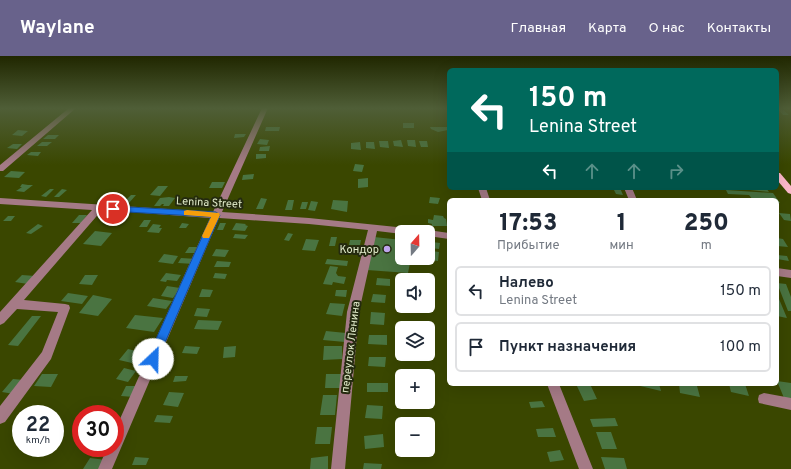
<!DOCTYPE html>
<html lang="ru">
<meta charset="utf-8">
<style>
:root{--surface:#fff;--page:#f2f2f3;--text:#1f2937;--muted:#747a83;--line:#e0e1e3;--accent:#68628b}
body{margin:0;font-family:Overpass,sans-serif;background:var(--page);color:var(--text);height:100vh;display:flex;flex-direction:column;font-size:15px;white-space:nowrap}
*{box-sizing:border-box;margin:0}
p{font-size:13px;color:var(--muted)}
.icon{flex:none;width:22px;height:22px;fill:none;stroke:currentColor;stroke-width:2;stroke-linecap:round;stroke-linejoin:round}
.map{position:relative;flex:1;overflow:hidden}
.panel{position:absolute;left:447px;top:142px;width:332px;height:188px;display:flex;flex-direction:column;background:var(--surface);border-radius:6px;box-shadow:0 4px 16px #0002}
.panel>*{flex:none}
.guide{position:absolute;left:447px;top:12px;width:332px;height:122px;border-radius:6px;box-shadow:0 4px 16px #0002;background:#00695c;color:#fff;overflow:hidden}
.needle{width:26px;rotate:20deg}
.fabs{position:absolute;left:395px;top:169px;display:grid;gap:8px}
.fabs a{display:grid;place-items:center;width:40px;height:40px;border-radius:6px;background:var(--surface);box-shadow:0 4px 16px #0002;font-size:20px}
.speed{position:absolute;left:12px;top:349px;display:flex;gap:8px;font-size:20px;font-weight:700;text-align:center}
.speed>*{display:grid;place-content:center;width:52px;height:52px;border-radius:50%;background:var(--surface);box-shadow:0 4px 16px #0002;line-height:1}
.speed small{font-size:10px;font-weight:400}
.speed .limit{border:6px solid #d22;background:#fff;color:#111}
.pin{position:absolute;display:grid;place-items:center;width:34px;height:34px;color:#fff;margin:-17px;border:2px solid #fff;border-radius:50%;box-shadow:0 1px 4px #0007}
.me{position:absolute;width:44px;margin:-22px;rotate:24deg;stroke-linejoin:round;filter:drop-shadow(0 0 3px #0008)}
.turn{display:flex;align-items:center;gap:14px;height:84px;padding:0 16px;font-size:18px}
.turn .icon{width:52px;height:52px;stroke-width:2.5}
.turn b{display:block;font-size:28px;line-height:34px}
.lanes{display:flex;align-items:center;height:38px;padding:0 16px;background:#0003;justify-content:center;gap:20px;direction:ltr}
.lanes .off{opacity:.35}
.eta{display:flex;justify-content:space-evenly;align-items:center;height:68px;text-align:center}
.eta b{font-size:24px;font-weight:800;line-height:28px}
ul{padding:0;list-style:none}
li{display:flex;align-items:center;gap:12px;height:50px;margin:0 8px 6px;padding:0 8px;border:2px solid var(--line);border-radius:6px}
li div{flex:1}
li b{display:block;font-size:15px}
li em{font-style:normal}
header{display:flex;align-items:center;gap:24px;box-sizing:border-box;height:56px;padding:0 20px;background:var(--accent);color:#fff}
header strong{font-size:19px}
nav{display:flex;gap:22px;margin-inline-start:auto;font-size:14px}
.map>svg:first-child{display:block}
</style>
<header>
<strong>Waylane</strong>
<nav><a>Главная</a><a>Карта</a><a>О нас</a><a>Контакты</a></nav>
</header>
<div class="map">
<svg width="791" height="413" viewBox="0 0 791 413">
<rect width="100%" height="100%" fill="#3a4700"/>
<path fill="#4a7441" d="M777 52H781L789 59H783Z
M403 67H414V72H403Z
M266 71H280L279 75H265Z
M430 71H447L448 74 438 76 431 73Z
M18 74 28 75 22 80 12 79Z
M235 78H246L244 81 234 82Z
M48 79H59L55 83H43Z
M260 83 269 84 267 89 257 88Z
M401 84 403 91 394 90 393 85Z
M407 84H415L416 91 408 90Z
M379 85H388L389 92 380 91Z
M419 85H427L428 91H421Z
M42 86H52L47 90H37Z
M360 86 361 94 351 93V87Z
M366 86H374L375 93 366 92Z
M13 88H22L17 93 7 92Z
M270 90 269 95H259L260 91Z
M31 96H41L38 100 27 99Z
M256 98H266V102L256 103Z
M355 108 364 109 362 116 353 115Z
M11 115 25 116 19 122 4 121Z
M254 118 253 123 242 124 243 119Z
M368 122V131L358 132V123Z
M212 126H225L222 132H209Z
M22 128 28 129H33L24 136 16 135 22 131H20Z
M158 130H168L160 140 150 139Z
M613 132H620L623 139 616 138Z
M749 132H766L769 136 750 134Z
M50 133H54L46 141 41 140Z
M62 133 67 134 59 141H54Z
M726 134 773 137 780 147H777V144H753L749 139 728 138Z
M106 137 114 138 107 146 98 145Z
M131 139H136L128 148 123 147Z
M169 141 175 142 169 150H163L164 148H162L160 150H154L160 142Z
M430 141 440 142 438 148 429 147Z
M261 142 267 143 263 153H256Z
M288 144H294L292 154H285Z
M333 144 348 145 347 156 331 153Z
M311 145 318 146 315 155 308 154Z
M302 146H308L306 153H300Z
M779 157 790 158 791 165 784 164Z
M79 159H87L81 167H72Z
M434 159 443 160 444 162 446 163 447 170H432V168L428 167V163L433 164Z
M8 160H15L11 165H3Z
M144 164H151L147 171H139Z
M182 167 189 168 186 172H179Z
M220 167H226L223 174H217Z
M236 167 246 168 245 169 248 170 245 175 232 174Z
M38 168 43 170 31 178 26 177Z
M153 168 161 169 159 172H162L159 177 147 176Z
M95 175 112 177 101 190 83 188Z
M288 177 293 178 289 185 284 184Z
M235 178 248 179 245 183 233 182Z
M331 181H337L335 190H329Z
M374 181 402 184V202H411L408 217 367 214Z
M777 182 783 183 788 191 777 190Z
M306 183 319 184 315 195 302 194Z
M350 184H361L360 189H349Z
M432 186 440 187 439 193 430 192Z
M189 191H197L194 197H185Z
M216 193 229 194 225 201 212 200Z
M432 195 439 196 438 205 431 204Z
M164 198 178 200 173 208 158 206Z
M777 199 787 200 789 205 777 203Z
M181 202 197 203 194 208 178 207Z
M327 203 348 205 347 210 325 208Z
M217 205 231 206 229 211H214Z
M330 210 338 211 336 217 338 220 346 221 344 228 333 226 332 229 323 228Z
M166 217 181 219 177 225 167 224 166 226 160 225Z
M215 217 227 218 225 223 213 222Z
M22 219 35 220 28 228 15 226Z
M85 219H98L92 229 79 228Z
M377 222 390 223V230L376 229Z
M777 227 786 228 791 241V255H788Z
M167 230 180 232 173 242 161 240Z
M202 233 213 234 210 241H199Z
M336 234H347L346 241 335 240Z
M68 237 88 240 82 248 61 245Z
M373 238 386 239 385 247 371 246Z
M93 239 112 243 98 260 79 257Z
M153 242 172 245 166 253 147 250Z
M777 242 779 243 787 262 777 260Z
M330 247 345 248 342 260 326 258Z
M197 252 210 253 207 261 194 260Z
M371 256 385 257 384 269 370 268Z
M135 259 163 262 154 276 126 272Z
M32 260H41L18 290 8 289Z
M198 264 222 265 218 274 194 273Z
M326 275 346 277 345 286 323 284Z
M369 279H387V289L368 288Z
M185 290 200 291 197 298 182 297Z
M236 290 235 301 223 302 224 291Z
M324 290H342V303L323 304Z
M128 293 140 296 132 307 119 304Z
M369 301H386L385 311 368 310Z
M139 304 150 305 147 312 135 311Z
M124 312 136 315 128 326 116 323Z
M42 318H58L51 331 34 330Z
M326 318H345L344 332H325Z
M175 320H188L186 325 173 326Z
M13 323 24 324 14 338 2 336Z
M777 325 791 327V343L784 342Z
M367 327H388V336H367Z
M576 328H590L597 343 584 345Z
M636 328H659L661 335 636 329Z
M679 328 697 330 700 341 680 337Z
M729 328H745L749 340 731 336Z
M126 330H139L134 341 121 340Z
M169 336 184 337 178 351 163 349Z
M323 339H337L335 359H320Z
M542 345 545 351 531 352 529 346Z
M367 349 383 350 382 363 365 362Z
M157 359 173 360 170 367 154 366Z
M615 362 618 370 593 371 590 363Z
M317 371H332L330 388H315Z
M553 372 556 381H538L536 373Z
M596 376H611L617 393H602Z
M383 378 384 391 365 393 364 380Z
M560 394 564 404 550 406 547 396Z
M328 400V413H310L311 402Z
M135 401 149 402 146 409H132Z
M601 401 624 402 627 413H605Z
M90 402 106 404 101 413H83Z
M364 407 382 408 381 413H363Z"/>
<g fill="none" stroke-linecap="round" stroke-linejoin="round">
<path fill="#a57a86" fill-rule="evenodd" d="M69 52H76L3 115H0V109Z
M262 52H268L222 156 309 162 416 173 421 176H402V178L377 175 359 256 345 413H331L347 256 368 174 309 168 219 162 112 413H98L107 392H115V374L210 162 102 154 24 244 65 248 69 249 70 252 51 303 5 366 0 368V350L42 296 58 256 17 253 4 267 0 269V256L92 154 0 148V142L213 156Z
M478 132H486L490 144H482Z
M624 132H632L637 144H629Z
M428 174 449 177V183L428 180V176H424Z
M777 212 791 214V222L777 220Z
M547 328H559L593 413H579Z
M764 337 791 342V354L759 347 758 343 759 339Z"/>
<path fill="#fdb8cb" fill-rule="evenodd" d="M777 117H780L791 130V138L788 137 777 124Z"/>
</g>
<linearGradient id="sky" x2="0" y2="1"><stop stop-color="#202700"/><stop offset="0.48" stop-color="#4f5e37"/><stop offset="1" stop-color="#4f5e37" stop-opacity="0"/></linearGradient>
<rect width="791" height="109" fill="url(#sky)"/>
<path fill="#1a73e8" stroke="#114b97" d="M113 150 216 156 220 159 158 303 157 307 153 308 149 307 147 303 211 161 111 155V151Z"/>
<path fill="#f59e0b" d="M187 154 219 157 220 159 209 182H203L202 180 211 161 184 159V155Z"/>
<circle fill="#c2a8f2" stroke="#242a0f" stroke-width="1.5" cx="387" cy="193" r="4"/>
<g text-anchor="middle" stroke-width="4" stroke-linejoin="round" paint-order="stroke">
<g font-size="11" fill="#e2eccb" stroke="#242a0f">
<text transform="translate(209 146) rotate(3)" y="4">Lenina Street</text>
<text transform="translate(350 291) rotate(-83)" y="4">переулок Ленина</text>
</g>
<g font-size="11" fill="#e2eccb" stroke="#242a0f" text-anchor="end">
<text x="379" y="197">Кондор</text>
</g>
</g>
</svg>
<div class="fabs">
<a><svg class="needle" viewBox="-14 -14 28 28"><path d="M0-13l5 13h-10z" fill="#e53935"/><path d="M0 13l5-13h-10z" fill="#747a83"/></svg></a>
<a><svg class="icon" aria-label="sound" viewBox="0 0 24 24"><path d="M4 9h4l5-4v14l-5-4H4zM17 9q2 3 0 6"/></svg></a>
<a><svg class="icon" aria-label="layers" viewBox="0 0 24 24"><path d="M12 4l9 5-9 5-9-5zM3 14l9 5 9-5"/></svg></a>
<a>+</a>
<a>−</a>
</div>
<div class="speed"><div>22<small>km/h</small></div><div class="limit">30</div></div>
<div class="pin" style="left:113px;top:153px;background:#d93025"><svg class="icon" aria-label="arrive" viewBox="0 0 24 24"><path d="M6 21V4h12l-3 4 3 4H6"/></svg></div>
<svg class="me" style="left:153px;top:303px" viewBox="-20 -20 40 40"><circle r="19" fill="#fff"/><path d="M0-13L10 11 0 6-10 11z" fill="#1a73e8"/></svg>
<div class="guide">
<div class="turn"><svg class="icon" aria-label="left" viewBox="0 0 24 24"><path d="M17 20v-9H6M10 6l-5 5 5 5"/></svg><div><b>150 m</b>Lenina Street</div></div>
<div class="lanes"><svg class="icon" aria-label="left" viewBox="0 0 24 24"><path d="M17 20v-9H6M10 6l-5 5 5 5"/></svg><svg class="icon off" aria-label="ahead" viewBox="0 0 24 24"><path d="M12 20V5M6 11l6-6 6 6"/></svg><svg class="icon off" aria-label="ahead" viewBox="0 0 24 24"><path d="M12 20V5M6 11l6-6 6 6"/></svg><svg class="icon off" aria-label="right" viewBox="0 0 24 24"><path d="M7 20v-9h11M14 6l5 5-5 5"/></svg></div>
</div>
<section class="panel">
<div class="eta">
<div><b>17:53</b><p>Прибытие</p></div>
<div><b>1</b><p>мин</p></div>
<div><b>250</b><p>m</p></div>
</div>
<ul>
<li><svg class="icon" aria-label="left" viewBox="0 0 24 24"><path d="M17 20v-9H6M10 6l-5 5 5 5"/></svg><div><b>Налево</b><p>Lenina Street</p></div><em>150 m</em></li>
<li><svg class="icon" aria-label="arrive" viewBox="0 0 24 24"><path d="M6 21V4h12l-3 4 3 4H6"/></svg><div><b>Пункт назначения</b></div><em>100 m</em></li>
</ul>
</section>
</div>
